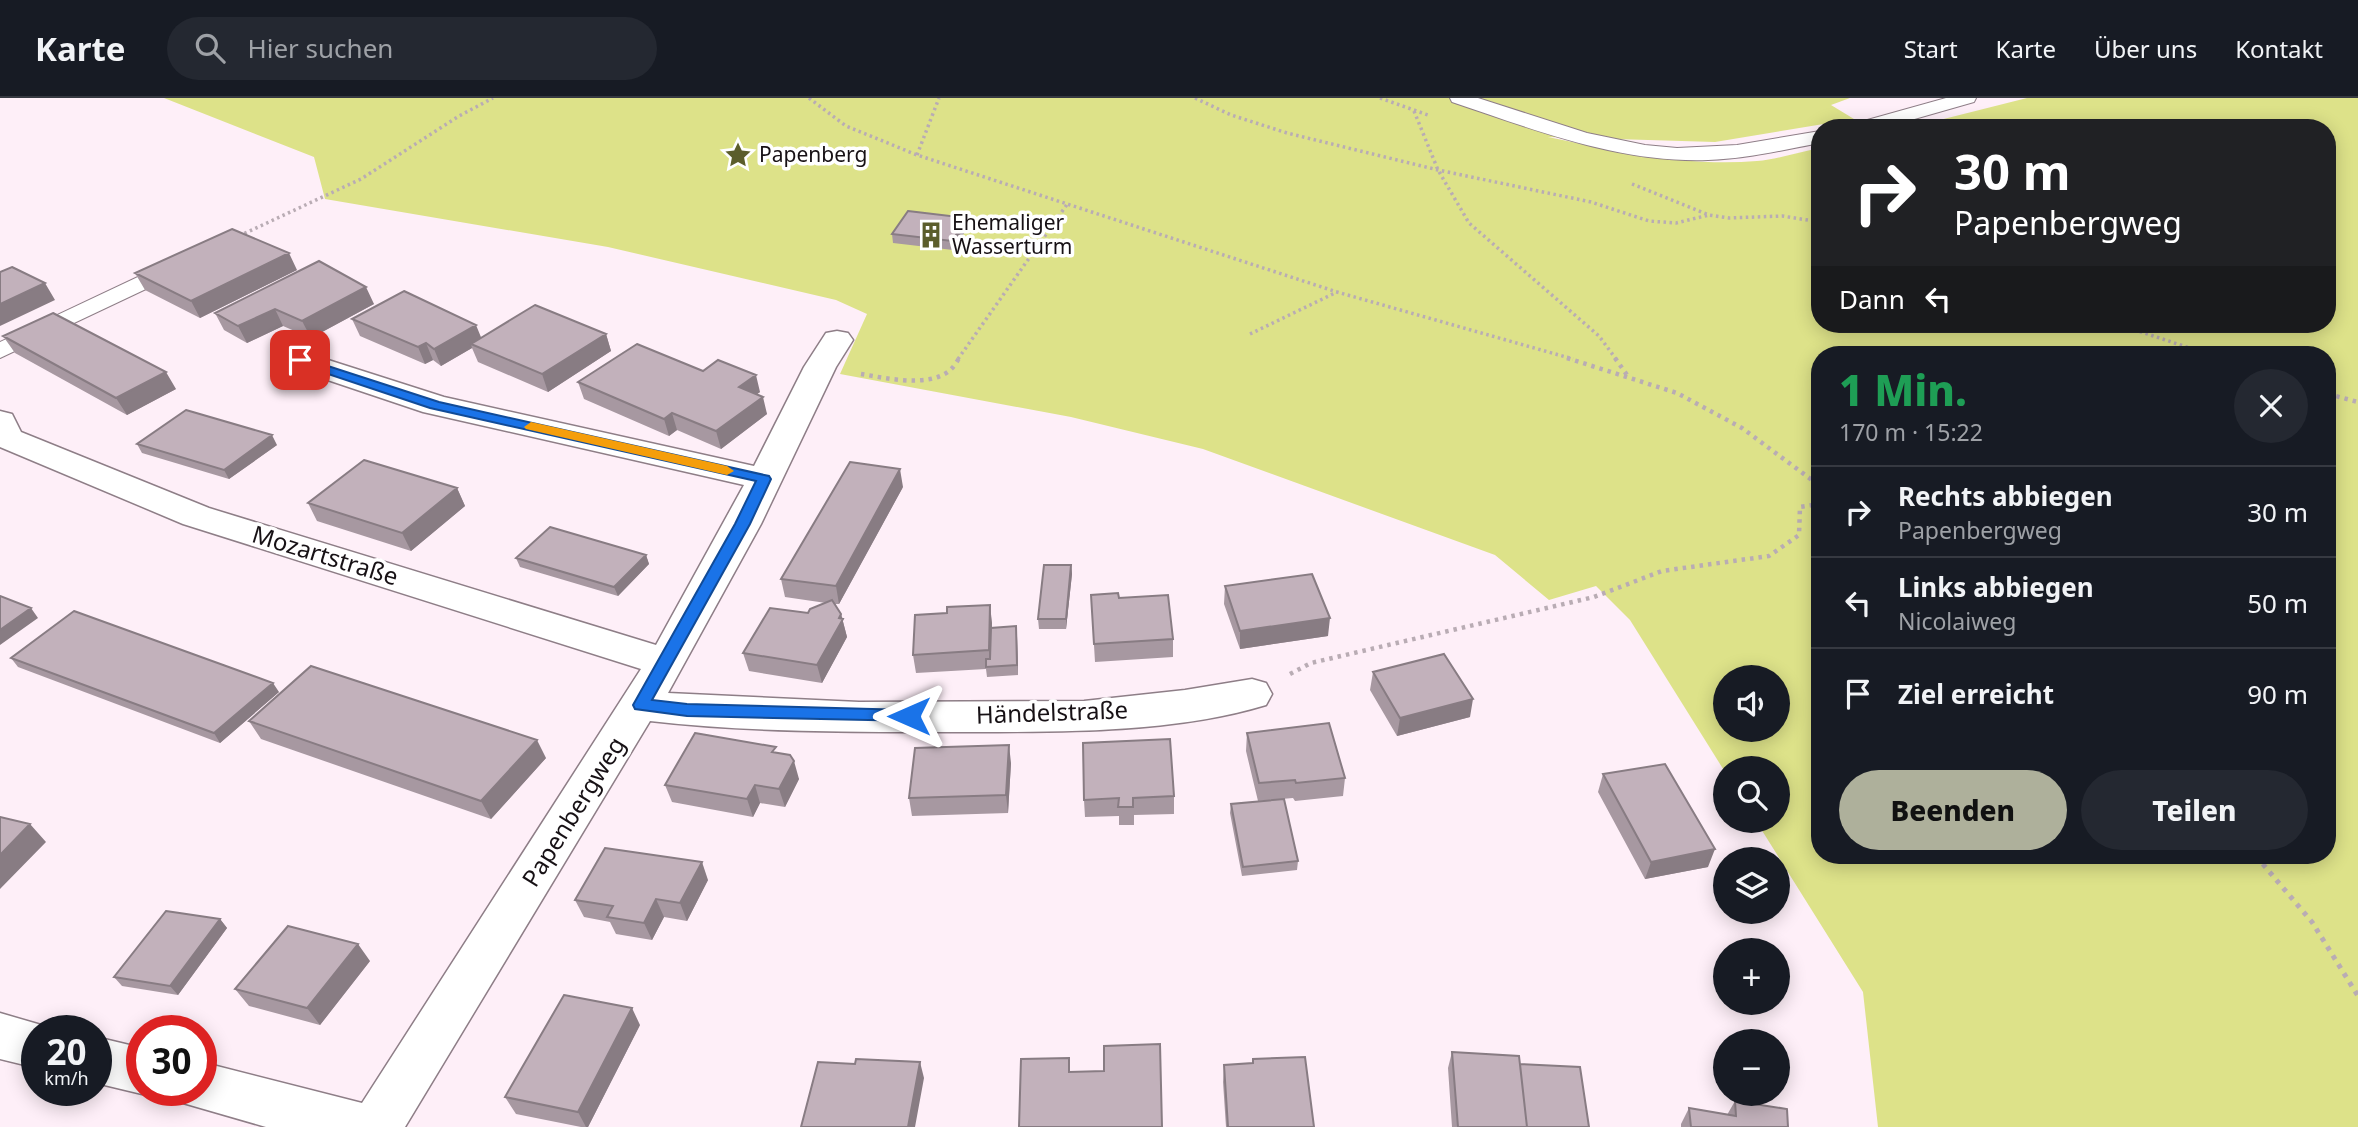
<!DOCTYPE html>
<html lang="de">
<meta charset="utf-8">
<style>
:root{--surface:#171b24;--page:#242831;--text:#f1f3f6;--muted:#9ea1a6;--line:#363941;--accent:#aeb09b}
body{margin:0;font-family:"Noto Sans",sans-serif;background:var(--page);color:var(--text);height:100vh;display:flex;flex-direction:column;font-size:26px;white-space:nowrap}
*{box-sizing:border-box;margin:0}
p{font-size:23px;color:var(--muted)}
.icon{flex:none;width:38px;height:38px;fill:none;stroke:currentColor;stroke-width:2;stroke-linecap:round;stroke-linejoin:round}
.map{position:relative;flex:1;overflow:hidden}
.panel{position:absolute;left:1811px;top:248px;width:525px;height:518px;display:flex;flex-direction:column;background:var(--surface);border-radius:28px;box-shadow:0 4px 18px #0003}
.panel>*{flex:none}
.hud{position:absolute;left:1811px;top:21px;width:525px;height:214px;border-radius:28px;box-shadow:0 4px 18px #0003;background:#202124;color:#fff;overflow:hidden}
.fabs{position:absolute;left:1713px;top:567px;display:grid;gap:14px}
.fabs a{display:grid;place-items:center;width:77px;height:77px;border-radius:50%;background:var(--surface);box-shadow:0 4px 18px #0003;font-size:35px}
.speed{position:absolute;left:21px;top:917px;display:flex;gap:14px;font-size:35px;font-weight:700;text-align:center}
.speed>*{display:grid;place-content:center;width:91px;height:91px;border-radius:50%;background:var(--surface);box-shadow:0 4px 18px #0003;line-height:1}
.speed small{font-size:18px;font-weight:400}
.speed .limit{border:10px solid #d22;background:#fff;color:#111}
.pin{position:absolute;display:grid;place-items:center;width:60px;height:60px;color:#fff;margin:-30px;border-radius:14px;box-shadow:0 4px 10px #0006}
.me{position:absolute;width:77px;margin:-38px;rotate:270deg;stroke-linejoin:round;filter:drop-shadow(0 0 5px #0008)}
.turn{display:flex;align-items:center;gap:24px;height:147px;padding:0 28px;font-size:32px}
.turn .icon{width:91px;height:91px;stroke-width:2.5}
.turn b{display:block;font-size:49px;line-height:60px}
.then{display:flex;align-items:center;height:66px;padding:0 28px;background:#0003;gap:14px;font-size:26px}
.round{display:grid;place-items:center;flex:none;width:74px;height:74px;border-radius:37px;background:var(--page)}
.summary{display:flex;align-items:center;justify-content:space-between;height:119px;padding:0 28px}
h1{font-size:42px;font-weight:800;line-height:52px;color:#1e9e55}
.primary-button{display:flex;gap:14px;margin-top:auto;padding:14px 28px}
.primary-button a{flex:1;height:80px;border-radius:42px;background:var(--accent);color:#111;font-size:28px;font-weight:800;line-height:80px;text-align:center}
.primary-button a+a{background:var(--page);color:var(--text)}
ul{padding:0;list-style:none}
li{display:flex;align-items:center;gap:21px;height:91px;padding:0 28px;border-top:2px solid var(--line)}
li div{flex:1}
li b{display:block;font-size:26px}
li em{font-style:normal}
header{display:flex;align-items:center;gap:42px;box-sizing:border-box;height:98px;padding:0 35px;background:var(--surface);border-bottom:2px solid var(--line)}
header strong{font-size:33px}
nav{display:flex;gap:38px;margin-inline-start:auto;font-size:24px}
.search{width:490px;height:63px;background:var(--page);display:flex;align-items:center;gap:18px;box-sizing:border-box;padding:0 24px;border-radius:38px;color:var(--muted);font-size:26px}
.map>svg:first-child{display:block}
</style>
<header>
<strong>Karte</strong>
<div class="search"><svg class="icon" aria-label="search" viewBox="0 0 24 24"><circle cx="10" cy="10" r="6"/><path d="M15 15l6 6"/></svg>Hier suchen</div>
<nav><a>Start</a><a>Karte</a><a>Über uns</a><a>Kontakt</a></nav>
</header>
<div class="map">
<svg width="2358" height="1029" viewBox="0 0 2358 1029">
<rect width="100%" height="100%" fill="#feeff8"/>
<path fill="#dde289" fill-rule="evenodd" d="M164 0H1850L1831 7 1854 21 1715 44 1548 39C1616 53 1686 69 1757 63 1778 61 1799 54 1820 50V226H2328V30H1908L2027 0H2358V1029H1878L1863 894 1756 723H1778V670H1726L1725 674 1630 522 1596 488 1549 502 1495 457 1203 351 1071 319 840 276 867 216 836 202 608 149 325 101 314 59ZM1820 257H2328V758H1820ZM1726 579H1778V632H1726Z"/>
<g fill="none" stroke-linecap="round" stroke-linejoin="round">
<g stroke="#8e7e87" stroke-width="2">
<path id="lane" d="M1450 0H1478L1587 35 1645 47 1677 50 1737 47 1820 33V45C1783 52 1746 61 1708 62 1619 65 1535 32 1452 4Z
M1946 0H1976L1974 4 1883 30H1850L1853 26Z
M176 161 184 163 187 168 184 173 0 260V244Z"/>
</g>
<g stroke="#8e7e87" stroke-width="3">
<path id="street" d="M837 233 848 235 853 242 836 269 761 426 668 595 859 604 1084 603 1185 592 1252 581 1266 585 1272 596 1266 607C1175 635 1060 634 965 634 860 634 754 635 650 623L405 1029H266L183 1005 177 992H201V964L362 1005 641 571 183 426 0 349V313L12 316 21 334 209 410 656 547 744 387 423 314 289 269 284 262 289 255 300 253 444 299 754 368 804 269 826 235Z
M0 915 55 931 37 933V970L0 961Z
M96 939 142 950V992H153L142 996 96 985Z"/>
</g>
<path stroke="#b9acb4" stroke-width="3.5" stroke-dasharray="2.5 3.5" stroke-linecap="butt" d="M809 0 846 28 917 57 1337 194 1573 261
M1195 0 1231 17 1287 35 1438 72 1591 104 1649 123 1676 125 1709 117
M1380 0 1428 17
M1414 13 1438 72 1469 125 1599 238 1616 261
M917 57 939 0
M1632 86 1709 117 1729 120 1782 118 1820 124
M239 138 361 81 459 18 493 0
M2117 226 2211 257
M1250 236 1337 194
M958 261 1068 105"/>
<path stroke="#b9acb4" stroke-width="4.5" stroke-dasharray="3.5 5" stroke-linecap="butt" d="M1567 260 1677 295 1742 330 1820 388
M1615 260 1627 277
M861 276C886 280 927 290 949 273 953 270 957 264 959 260
M2328 296 2358 304
M1290 576 1311 565 1594 499 1662 473 1769 458 1799 437 1800 409 1820 406"/>
<path stroke="#b9acb4" stroke-width="5" stroke-dasharray="4.5 6" stroke-linecap="butt" d="M2256 758 2312 824 2358 898"/>
<use href="#lane" fill="#fff" fill-rule="evenodd"/>
<use href="#street" fill="#fff" fill-rule="evenodd"/>
</g>
<path fill="#a798a1" d="M968 129 953 152 893 145 892 136Z
M319 163 374 206 311 240 283 228 247 245 224 232 215 215Z
M297 172 200 220 145 192 135 175Z
M352 221 481 240 606 236 611 253 548 294 478 264 472 250 441 268 433 262 425 266 360 238Z
M3 238 176 291 127 317 15 255Z
M703 273 760 294 757 296 767 316 721 351 677 332 669 338 584 301 578 284Z
M137 346 277 347 229 381 142 355Z
M903 389 839 506H835L841 516 847 539 822 585 749 573 743 555 826 505 785 499 781 481Z
M457 390 465 408 411 453 317 423 308 405Z
M646 457 649 466 618 498 520 469 516 460Z
M1071 467 1072 476 1066 531H1039L1038 521Z
M1225 488 1328 538 1240 551 1224 506Z
M1091 497 1173 541V559L1095 564Z
M990 507 992 530 1017 538 1018 577 987 579 986 571 916 575 913 557 947 515Z
M11 560 279 594 220 645 18 569Z
M1373 574 1470 619 1397 638 1370 592Z
M249 623 546 660 491 721 261 641Z
M1247 635 1345 680 1343 698 1295 703 1293 700 1258 703 1246 653Z
M777 655 799 681 785 709 760 705 753 719 672 704 665 687Z
M1011 665 1008 715 912 718 909 700Z
M1603 676 1708 769 1645 781 1598 694Z
M1174 698V716L1134 717V727H1119V718L1085 719 1084 702Z
M1231 706 1298 763 1297 772 1242 778 1230 715Z
M708 782 687 823 664 819 652 842 616 836 610 824 584 819 575 802Z
M220 821 227 830 178 897 122 888 114 879Z
M370 863 320 927 249 908 235 891Z
M640 927 588 1029H581L516 1016 505 999Z
M1452 954 1520 966 1589 1029H1452L1448 970Z
M1253 961 1314 1029H1226L1223 984 1224 967 1252 965Z
M1735 1003 1788 1029H1681V1026L1689 1010 1727 1017Z"/>
<path fill="#887c83" d="M967 120 968 129 953 152 952 143Z
M289 155 297 172 200 220 191 203Z
M45 185 55 202 0 228V206Z
M366 189 374 206 311 240 302 223Z
M275 211 283 228 247 245 238 228Z
M476 227 483 244 471 246 472 250 441 268 434 251Z
M606 236 611 253 548 294 542 276Z
M426 245 433 262 425 266 418 249Z
M166 274 176 291 127 317 116 300Z
M756 277 760 294 743 306 739 289Z
M763 299 767 316 721 351 716 333Z
M672 315 677 332 669 338 664 321Z
M272 337 277 347 229 381 224 372Z
M900 371 903 389 839 506 836 488Z
M457 390 465 408 411 453 402 435Z
M646 457 649 466 618 498 614 489Z
M1071 467 1072 476 1066 531V521Z
M990 507 992 525 991 570 989 552Z
M31 510 38 520 0 547V532Z
M841 516 847 539 822 585 817 567Z
M1330 520 1328 538 1240 551V533Z
M1016 528 1017 538 1018 577 1017 567Z
M273 585 279 594 220 645 214 635Z
M1473 601 1470 619 1397 638 1400 620Z
M537 642 546 660 491 721 481 703Z
M1009 647 1011 665 1008 715 1006 697Z
M794 663 799 681 785 709 779 691Z
M755 687 760 705 753 719 747 701Z
M30 726 46 744 0 791V757Z
M1715 751 1708 769 1645 781 1651 764Z
M702 764 708 782 687 823 680 805Z
M656 801 664 819 652 842 644 825Z
M220 821 227 830 178 897 170 888Z
M358 846 370 863 320 927 307 910Z
M632 910 640 927 588 1029H586L578 1014Z
M920 964 924 980 915 1029H908Z"/>
<path fill="#c2b1bb" stroke="#887c83" stroke-width="2" d="M908 113 967 120 952 143 892 136Z
M232 131 289 155 191 203 135 175Z
M319 163 366 189 302 223 275 211 238 228 215 215Z
M12 169 45 185 0 206V174Z
M404 193 476 227 434 251 426 245 418 249 352 221Z
M535 207 606 236 542 276 471 246Z
M53 215 166 274 116 300 3 238Z
M637 246 703 273 718 262 756 277 739 289 763 299 716 333 672 315 664 321 578 284Z
M186 312 272 337 224 372 137 346Z
M364 362 457 390 402 435 308 405Z
M850 364 900 371 836 488 781 481Z
M550 429 646 457 614 489 516 460Z
M1044 467H1071L1066 521H1038Z
M1312 476 1330 520 1240 533 1225 488Z
M1118 495 1119 500 1168 497 1173 541 1094 546 1091 497Z
M0 498 31 510 0 532Z
M832 502 841 516 839 520 843 521 817 567 743 555 770 510 808 515 810 511Z
M990 507 989 552 913 557 915 517 947 515V509Z
M74 513 273 585 214 635 11 560Z
M1016 528 1017 567 986 569V561H990L991 530Z
M1444 556 1473 601 1400 620 1373 574Z
M311 568 537 642 481 703 249 623Z
M1329 625 1345 680 1296 685 1295 682 1259 685 1247 635Z
M695 635 776 649 772 654 790 657 794 663 779 691 755 687 747 701 665 687Z
M1170 641 1174 698 1133 700V709H1118L1119 700 1084 702 1083 645Z
M1009 647 1006 697 909 700 915 650Z
M1665 666 1715 751 1651 764 1603 676Z
M1284 701 1298 763 1243 769 1231 706Z
M0 719 30 726 0 757Z
M605 750 702 764 680 805 656 801 644 825 607 819 613 808 575 802Z
M166 813 220 821 170 888 114 879Z
M288 828 358 846 307 910 235 891Z
M564 897 632 910 578 1014 505 999Z
M1160 946 1162 1029H1019L1021 961 1069 960V974L1104 973V948Z
M1452 954 1519 958 1527 1029H1458Z
M1305 959 1314 1029H1228L1224 967 1253 965V961Z
M856 961 920 964 908 1029H801L818 964 855 966Z
M1520 966 1580 969 1589 1029H1527Z
M1735 1003 1787 1011 1788 1029H1691L1689 1010 1736 1018Z"/>
<path fill="#1a73e8" stroke="#114b97" stroke-width="2" d="M300 259 439 304 769 378 771 381 750 426 652 602 687 606 909 612 915 614 917 618 915 623 687 618 635 611 633 607 735 426 756 383 430 310 295 265 293 262Z"/>
<path fill="#f59e0b" d="M531 324 727 368 734 373 727 377 526 331 524 329Z"/>
<defs>
<g id="sight-bare" transform="scale(2.1)"><path d="M0-6L1.8-2.2L6-1.7L2.9 1.2L3.7 5.4L0 3.3L-3.7 5.4L-2.9 1.2L-6-1.7L-1.8-2.2Z" fill="#5b5d2b" stroke="#fff" stroke-width="2.5" paint-order="stroke"/></g>
<g id="building-bare" transform="scale(2.1)"><path d="M-4-6H4V6H1V3H-1V6H-4ZM-2.5-4.3h1.7v1.8h-1.7ZM.8-4.3h1.7v1.8H.8ZM-2.5-1h1.7V.8h-1.7ZM.8-1h1.7V.8H.8Z" fill="#5b5d2b" stroke="#fff" stroke-width="2.5" paint-order="stroke"/></g>
</defs>
<g fill-rule="evenodd">
<use href="#sight-bare" x="738" y="57"/>
<use href="#building-bare" x="931" y="137"/>
</g>
<g text-anchor="middle" stroke-width="7" stroke-linejoin="round" paint-order="stroke">
<g font-size="21" fill="#171115" stroke="#fff" text-anchor="start">
<text x="759" y="64">Papenberg</text>
<text x="952" y="132">Ehemaliger<tspan x="952" dy="24">Wasserturm</tspan></text>
</g>
<g font-size="24" fill="#171115" stroke="#fff">
<text transform="translate(325 458) rotate(17)" y="8">Mozartstraße</text>
<text transform="translate(1052 615) rotate(-2)" y="8">Händelstraße</text>
<text transform="translate(574 714) rotate(-58)" y="8">Papenbergweg</text>
</g>
</g>
</svg>
<div class="fabs">
<a><svg class="icon" aria-label="sound" viewBox="0 0 24 24"><path d="M4 9h4l5-4v14l-5-4H4zM17 9q2 3 0 6"/></svg></a>
<a><svg class="icon" aria-label="search" viewBox="0 0 24 24"><circle cx="10" cy="10" r="6"/><path d="M15 15l6 6"/></svg></a>
<a><svg class="icon" aria-label="layers" viewBox="0 0 24 24"><path d="M12 4l9 5-9 5-9-5zM3 14l9 5 9-5"/></svg></a>
<a>+</a>
<a>−</a>
</div>
<div class="speed"><div>20<small>km/h</small></div><div class="limit">30</div></div>
<div class="pin" style="left:300px;top:262px;background:#d93025"><svg class="icon" aria-label="arrive" viewBox="0 0 24 24"><path d="M6 21V4h12l-3 4 3 4H6"/></svg></div>
<svg class="me" style="left:909px;top:618px" viewBox="-20 -20 40 40"><path d="M0-17L14 15 0 8-14 15z" fill="#1a73e8" stroke="#fff" stroke-width="4"/></svg>
<div class="hud">
<div class="turn"><svg class="icon" aria-label="right" viewBox="0 0 24 24"><path d="M7 20v-9h11M14 6l5 5-5 5"/></svg><div><b>30 m</b>Papenbergweg</div></div>
<div class="then">Dann<svg class="icon" aria-label="left" viewBox="0 0 24 24"><path d="M17 20v-9H6M10 6l-5 5 5 5"/></svg></div>
</div>
<section class="panel">
<div class="summary"><div><h1>1 Min.</h1><p>170 m · 15:22</p></div><a class="round"><svg class="icon" aria-label="close" viewBox="0 0 24 24"><path d="M6 6l12 12M18 6L6 18"/></svg></a></div>
<ul>
<li><svg class="icon" aria-label="right" viewBox="0 0 24 24"><path d="M7 20v-9h11M14 6l5 5-5 5"/></svg><div><b>Rechts abbiegen</b><p>Papenbergweg</p></div><em>30 m</em></li>
<li><svg class="icon" aria-label="left" viewBox="0 0 24 24"><path d="M17 20v-9H6M10 6l-5 5 5 5"/></svg><div><b>Links abbiegen</b><p>Nicolaiweg</p></div><em>50 m</em></li>
<li><svg class="icon" aria-label="arrive" viewBox="0 0 24 24"><path d="M6 21V4h12l-3 4 3 4H6"/></svg><div><b>Ziel erreicht</b></div><em>90 m</em></li>
</ul>
<div class="primary-button"><a>Beenden</a><a>Teilen</a></div>
</section>
</div>
